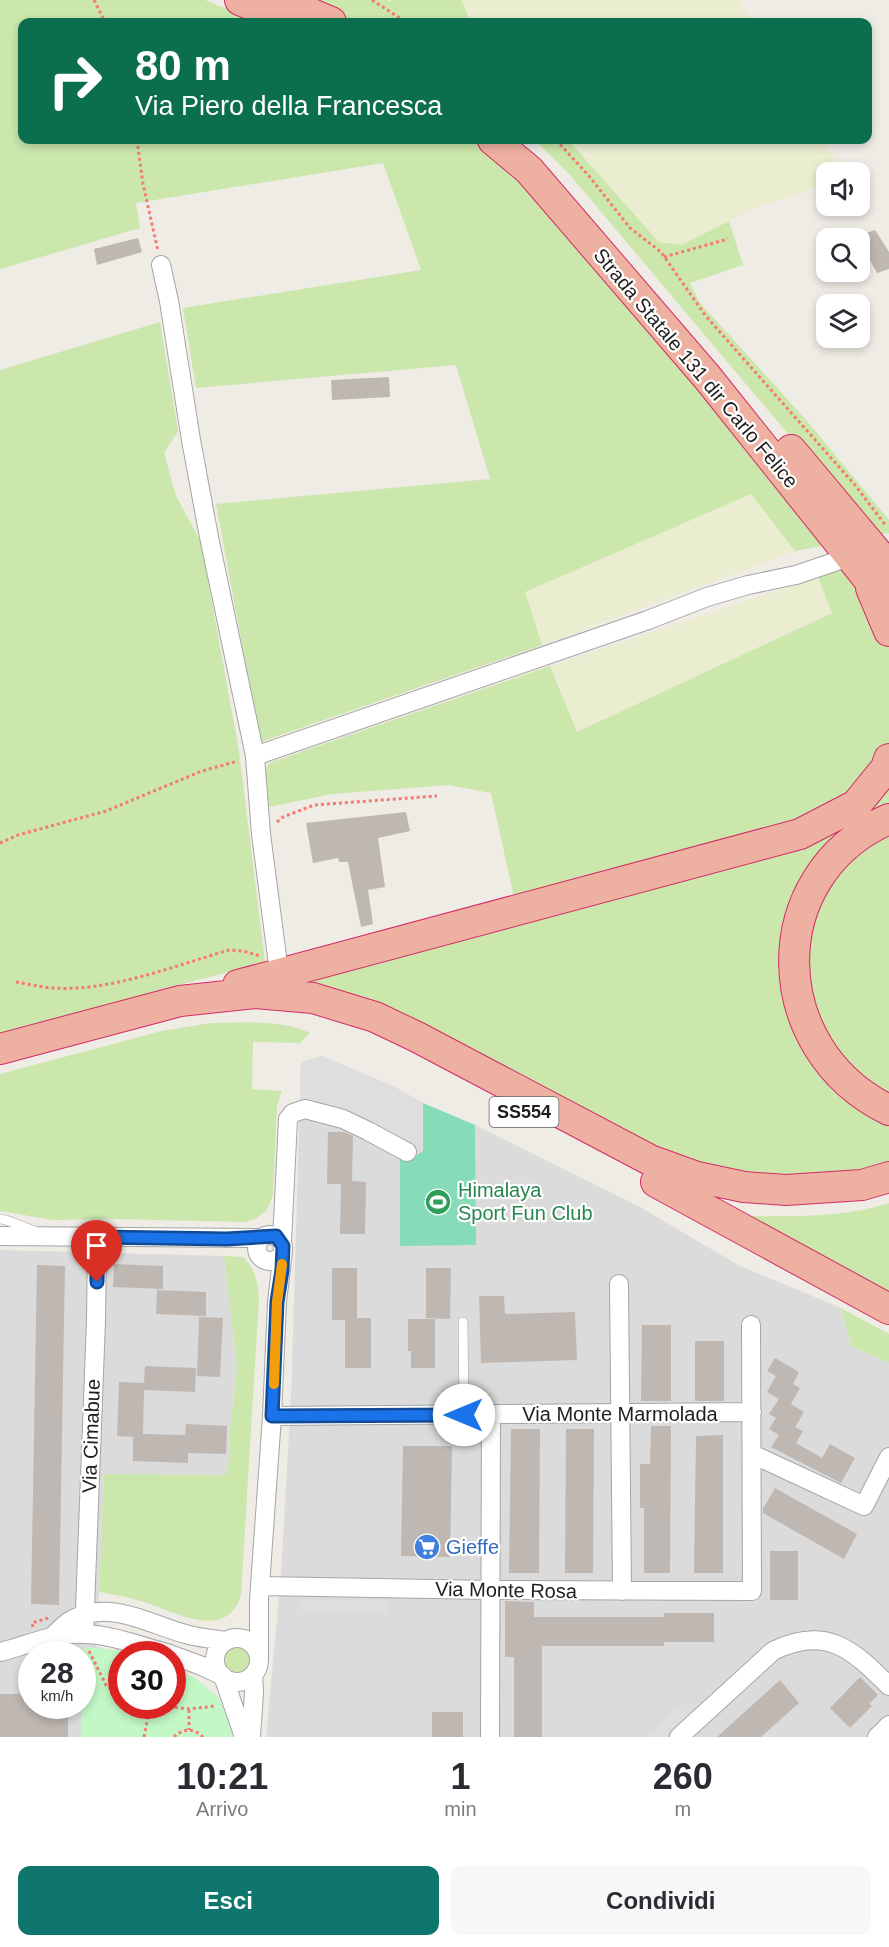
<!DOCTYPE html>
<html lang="it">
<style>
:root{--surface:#fff;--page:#f7f7f7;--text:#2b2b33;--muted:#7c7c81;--accent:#0f766e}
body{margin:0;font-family:Arial,sans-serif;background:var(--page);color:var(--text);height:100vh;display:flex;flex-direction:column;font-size:22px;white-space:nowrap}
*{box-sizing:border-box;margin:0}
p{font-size:20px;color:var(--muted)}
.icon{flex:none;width:33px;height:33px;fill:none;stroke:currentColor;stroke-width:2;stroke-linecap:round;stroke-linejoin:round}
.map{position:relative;height:1737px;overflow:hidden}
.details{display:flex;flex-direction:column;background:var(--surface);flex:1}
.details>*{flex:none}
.hud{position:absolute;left:18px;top:18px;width:854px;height:126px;border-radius:12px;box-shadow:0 3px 9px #0003;background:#0b6e4f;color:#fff;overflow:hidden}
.fabs{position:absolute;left:816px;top:162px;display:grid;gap:12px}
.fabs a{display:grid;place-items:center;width:54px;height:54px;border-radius:12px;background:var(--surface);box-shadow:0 3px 9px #0003;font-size:30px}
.speed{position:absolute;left:18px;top:1641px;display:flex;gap:12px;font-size:30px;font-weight:700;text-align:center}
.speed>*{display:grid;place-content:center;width:78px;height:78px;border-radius:50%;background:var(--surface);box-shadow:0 3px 9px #0003;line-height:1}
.speed small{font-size:15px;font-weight:400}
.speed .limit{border:9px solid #d22;background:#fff;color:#111}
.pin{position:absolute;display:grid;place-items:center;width:51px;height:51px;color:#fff;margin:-62px -26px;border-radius:50% 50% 50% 0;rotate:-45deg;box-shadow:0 0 6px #0007}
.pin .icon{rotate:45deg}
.me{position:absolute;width:66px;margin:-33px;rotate:270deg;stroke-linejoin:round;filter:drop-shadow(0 0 4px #0008)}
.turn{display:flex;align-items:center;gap:21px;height:126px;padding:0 18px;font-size:27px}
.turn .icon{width:78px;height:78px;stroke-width:2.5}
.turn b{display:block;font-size:42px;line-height:51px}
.eta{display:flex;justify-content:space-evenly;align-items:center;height:102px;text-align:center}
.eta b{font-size:36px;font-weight:800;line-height:42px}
.cta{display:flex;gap:12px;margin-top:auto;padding:12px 18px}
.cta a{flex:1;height:69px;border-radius:12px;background:var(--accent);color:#fff;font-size:24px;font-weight:800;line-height:69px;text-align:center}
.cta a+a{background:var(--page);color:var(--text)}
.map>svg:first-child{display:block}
</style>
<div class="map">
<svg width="889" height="1737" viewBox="0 0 889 1737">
<rect width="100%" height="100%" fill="#efebe5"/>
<path fill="#dcdbdb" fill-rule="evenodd" d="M322 1056 393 1086 423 1103V1151L412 1159 476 1244 475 1125 640 1207 738 1265 841 1308 851 1346 889 1363V1737H266L281 1576 291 1398 301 1062Z
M0 1250 224 1256 237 1367 230 1429 229 1460 225 1475H104L97 1647 131 1654H122V1706H172L173 1668 195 1678 219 1698 232 1732 231 1737H0ZM32 1654H82V1706H32Z"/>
<path fill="#ebedd1" d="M461 0H739L752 22H471Z
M568 140H823L843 172H826V185L754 208 681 245 659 242Z
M751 493 795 551 542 645 524 592Z
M818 577 833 612 577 733 550 666Z"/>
<path fill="#cbe7ac" d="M0 0H205L258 22H22V140H473L486 148 559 218 826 545 795 551 751 494 525 592 542 645 260 742 216 504 490 479 456 365 196 388 183 308 421 270 383 163 136 203 140 228 0 269Z
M301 0H386L390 2 391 0H461L471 22H353Z
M535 140H568L659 242 681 245 729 221 743 265 690 283 700 303 807 421 889 520V533L874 536 570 175Z
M160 322 178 431 164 453 176 496 201 542 239 751 265 962 0 1033V370Z
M846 567 885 636 889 648V748L829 814 514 897 491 793 448 785 332 794 269 807 264 775 269 763 550 666 577 732 832 613 818 577Z
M889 785V807L841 837 788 983 889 1118V1163L850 1173 772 1176 706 1167 654 1149 425 1024 371 1002 301 987 299 977 578 910 821 838Z
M889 829V1096L853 1071 818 1024 805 973 811 927 822 896 845 862Z
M210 1023C243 1023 280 1019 310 1033L300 1043 253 1042 252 1089 282 1091 277 1105 273 1194 270 1203 266 1211 257 1218 246 1222 113 1219 53 1220 0 1211V1074L162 1031Z
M889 1203V1296L738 1216C789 1216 840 1219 889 1203Z
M224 1256 243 1257C255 1270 258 1281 259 1299L241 1594C228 1644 171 1610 141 1601 127 1597 113 1594 99 1592L104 1474 225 1475 229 1460 230 1429 237 1367Z
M841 1308 889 1334V1363L851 1346Z
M223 1660a14 14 0 1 1 28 0a14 14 0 1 1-28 0Z"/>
<path fill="#c3f7c6" d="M88 1647 117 1650 131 1654H122V1706H172L173 1668 195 1678 219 1698 232 1732 231 1737H81L82 1654H80V1650Z"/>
<path fill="#86dbb8" d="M423 1103 475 1125 476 1245 400 1246V1159L412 1158 423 1151Z"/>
<path fill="#dedede" d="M322 1056 393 1086 423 1103V1143L397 1139 346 1113 300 1100 301 1062Z
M301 1600H388V1613L301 1612Z
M678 1706 688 1716 666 1737H646Z"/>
<path fill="#bfb7b1" d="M875 230 889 252V269L877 273 863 248 860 249V235Z
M138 238 142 252 97 265 94 249Z
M389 377 390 397 332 400 331 380Z
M406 812 410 831 378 838 385 887 368 890 373 924 361 927 348 862H339L338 858 313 863 306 823Z
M328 1132H344L353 1136 352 1181 366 1182 365 1234H340L341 1184H327Z
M114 1264 163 1266V1289L113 1287Z
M37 1265 65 1266 59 1605 31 1604Z
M332 1268H357V1318H371V1368H345V1320H332Z
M426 1268H451L450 1319 426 1318Z
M157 1290 206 1292V1316L156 1314Z
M479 1296H504L505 1314 575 1312 577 1360 481 1363Z
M199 1317 223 1318 220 1377 197 1376Z
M408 1319H435V1368H411V1351H408Z
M642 1325H671V1401H641Z
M695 1341H724V1401H695Z
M775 1358 799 1372 793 1384 800 1388 791 1404 804 1412 795 1427 803 1431 796 1443 822 1458 830 1444 855 1458 841 1483 771 1447 779 1435 769 1429 776 1418 769 1414 779 1399 767 1392 776 1376 767 1371Z
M145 1366 196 1368 195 1392 144 1390 143 1434 185 1435 186 1424 227 1426 226 1454 188 1453V1463L133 1461V1437L117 1436 119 1382 144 1383Z
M651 1426H671L670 1573H644V1508H640V1464H650Z
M511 1429H540L539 1573H509Z
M566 1429H594L593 1573H565Z
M723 1435V1573H694L696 1436Z
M403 1446H452L450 1557 401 1556Z
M775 1488 857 1534 844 1559 763 1513V1509Z
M770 1551H798V1600H770Z
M505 1601 534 1602V1617H664V1613H714V1642H664V1646H542V1737H514V1657H505Z
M860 1677 878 1695 869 1704 872 1706 850 1728 830 1708Z
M780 1680 799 1703 761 1737H717Z
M0 1694H32V1706H50V1711H68V1737H0Z
M432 1712H463V1737H432Z"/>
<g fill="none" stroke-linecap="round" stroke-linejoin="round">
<g stroke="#a5a5a5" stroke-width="10">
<path id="service" d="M0 1219 6 1220 37 1232
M463 1322 464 1415"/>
</g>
<g stroke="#a5a5a5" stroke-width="20">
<path id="minor" d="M161 265 169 301 191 440 209 537 255 756 261 834 279 972
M255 756 648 620 707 597 748 585 796 575 843 559
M257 1248a13 13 0 1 1 26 0a13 13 0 1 1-26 0Z
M0 1236 261 1238
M282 1242 288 1119 293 1113 305 1109 343 1119 368 1131 407 1152
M619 1284 622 1591
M272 1416 752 1412
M752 1454 864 1506 889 1457
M260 1586 491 1590 752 1591 751 1325
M84 1634 96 1321 97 1237
M52 1637C58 1631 65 1623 73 1619 112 1599 152 1626 189 1635 201 1638 214 1639 226 1641
M215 1660a22 22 0 1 1 44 0a22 22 0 1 1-44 0Z
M0 1652C24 1646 49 1635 73 1634 106 1632 139 1646 170 1654
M172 1655 202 1666 223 1676 244 1737
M259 1659V1600L272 1416 277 1302 283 1251
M251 1737 254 1692 253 1675
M490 1737 491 1415
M679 1737 773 1651C826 1625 852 1649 889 1686
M877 1737 889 1725"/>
</g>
<g stroke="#d42b69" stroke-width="32">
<path id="trunk" d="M240 0 291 22
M279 0 331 22
M493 140 529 170 707 377 889 605
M791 450 889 567
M871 588 889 631
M889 819C760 875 765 1050 889 1110
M238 985 800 834 856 805 886 768 889 759
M0 1049 180 1001 255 993 313 998 375 1017 417 1037 650 1160 697 1177 744 1187 786 1190 862 1185 889 1177
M656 1182 889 1309"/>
</g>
<path stroke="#f57b70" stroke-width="3" stroke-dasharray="3 3" stroke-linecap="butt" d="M94 0 105 22
M372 0 406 22
M137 140 143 184 158 251
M556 140 589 176 630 228 661 252 705 315 855 485 886 526
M664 257 728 239
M277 822 283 817 314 805 437 796
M0 843 18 835 106 811 202 771 238 761
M16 982C28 984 40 987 53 988 109 992 174 966 229 950L243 951 260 956
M33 1627 32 1623 48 1618
M89 1651 106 1685 122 1698
M163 1706 189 1709 216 1706
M189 1710V1730
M144 1737 150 1706
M174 1737C183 1728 194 1728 203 1737"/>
<use href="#service" stroke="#fff" stroke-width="9"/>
<use href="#minor" stroke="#fff" stroke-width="18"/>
<use href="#trunk" stroke="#eeb0a0" stroke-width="30"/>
</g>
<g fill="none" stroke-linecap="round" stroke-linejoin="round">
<g stroke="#114b97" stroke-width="15">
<path id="route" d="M97 1282V1237L227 1239 276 1236 283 1246 282 1270 277 1302 272 1416 464 1415"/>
</g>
<use href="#route" stroke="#1a73e8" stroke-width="10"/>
<path stroke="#f59e0b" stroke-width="10" d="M274 1384 277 1302 282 1264"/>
</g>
<defs>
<g id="stadium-disc" transform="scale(1.35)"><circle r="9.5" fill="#2e9e5b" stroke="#fff"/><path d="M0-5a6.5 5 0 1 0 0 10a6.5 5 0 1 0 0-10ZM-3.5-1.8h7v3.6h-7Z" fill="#fff"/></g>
<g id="supermarket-disc" transform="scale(1.35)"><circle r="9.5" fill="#3f7fe0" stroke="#fff"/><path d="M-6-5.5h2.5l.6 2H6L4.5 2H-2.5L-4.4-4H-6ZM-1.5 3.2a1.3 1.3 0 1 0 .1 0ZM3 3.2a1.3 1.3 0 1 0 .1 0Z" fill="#fff"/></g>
</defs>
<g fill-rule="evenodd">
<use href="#stadium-disc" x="438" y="1202"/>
<use href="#supermarket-disc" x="427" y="1547"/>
</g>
<g text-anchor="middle" stroke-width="4.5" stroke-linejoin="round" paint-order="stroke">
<rect fill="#fff" stroke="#626262" stroke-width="1.5" x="489.5" y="1097" width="69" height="30" rx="4.5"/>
<g font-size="18" font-weight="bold" fill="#1e1e1e">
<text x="524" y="1118">SS554</text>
</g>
<g font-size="20" fill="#1e1e1e" stroke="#fff">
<text transform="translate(696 368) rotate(50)" y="7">Strada Statale 131 dir Carlo Felice</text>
<text x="620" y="1421">Via Monte Marmolada</text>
<text transform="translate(91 1436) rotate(-88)" y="7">Via Cimabue</text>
<text transform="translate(506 1590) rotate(1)" y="7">Via Monte Rosa</text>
</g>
<g font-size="20" fill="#27864d" stroke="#fff" text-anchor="start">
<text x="458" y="1197">Himalaya<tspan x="458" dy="23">Sport Fun Club</tspan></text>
</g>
<g font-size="20" fill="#366cbe" stroke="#fff" text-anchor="start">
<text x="446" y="1554">Gieffe</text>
</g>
</g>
</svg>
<div class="fabs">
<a><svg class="icon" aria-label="sound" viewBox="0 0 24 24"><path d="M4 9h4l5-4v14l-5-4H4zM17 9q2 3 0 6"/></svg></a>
<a><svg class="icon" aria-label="search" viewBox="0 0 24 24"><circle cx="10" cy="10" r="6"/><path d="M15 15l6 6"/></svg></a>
<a><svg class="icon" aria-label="layers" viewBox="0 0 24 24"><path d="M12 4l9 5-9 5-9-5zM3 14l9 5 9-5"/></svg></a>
</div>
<div class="speed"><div>28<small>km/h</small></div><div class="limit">30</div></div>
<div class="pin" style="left:97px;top:1282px;background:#d93025"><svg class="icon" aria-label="arrive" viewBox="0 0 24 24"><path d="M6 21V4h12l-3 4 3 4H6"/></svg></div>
<svg class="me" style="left:464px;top:1415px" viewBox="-20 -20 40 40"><circle r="19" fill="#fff"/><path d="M0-13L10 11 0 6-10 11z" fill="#1a73e8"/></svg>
<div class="hud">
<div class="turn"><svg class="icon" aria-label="right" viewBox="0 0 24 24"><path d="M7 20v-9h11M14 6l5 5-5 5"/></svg><div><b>80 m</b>Via Piero della Francesca</div></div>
</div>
</div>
<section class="details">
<div class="eta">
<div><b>10:21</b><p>Arrivo</p></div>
<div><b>1</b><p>min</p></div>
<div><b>260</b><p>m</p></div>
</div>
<div class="cta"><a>Esci</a><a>Condividi</a></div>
</section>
